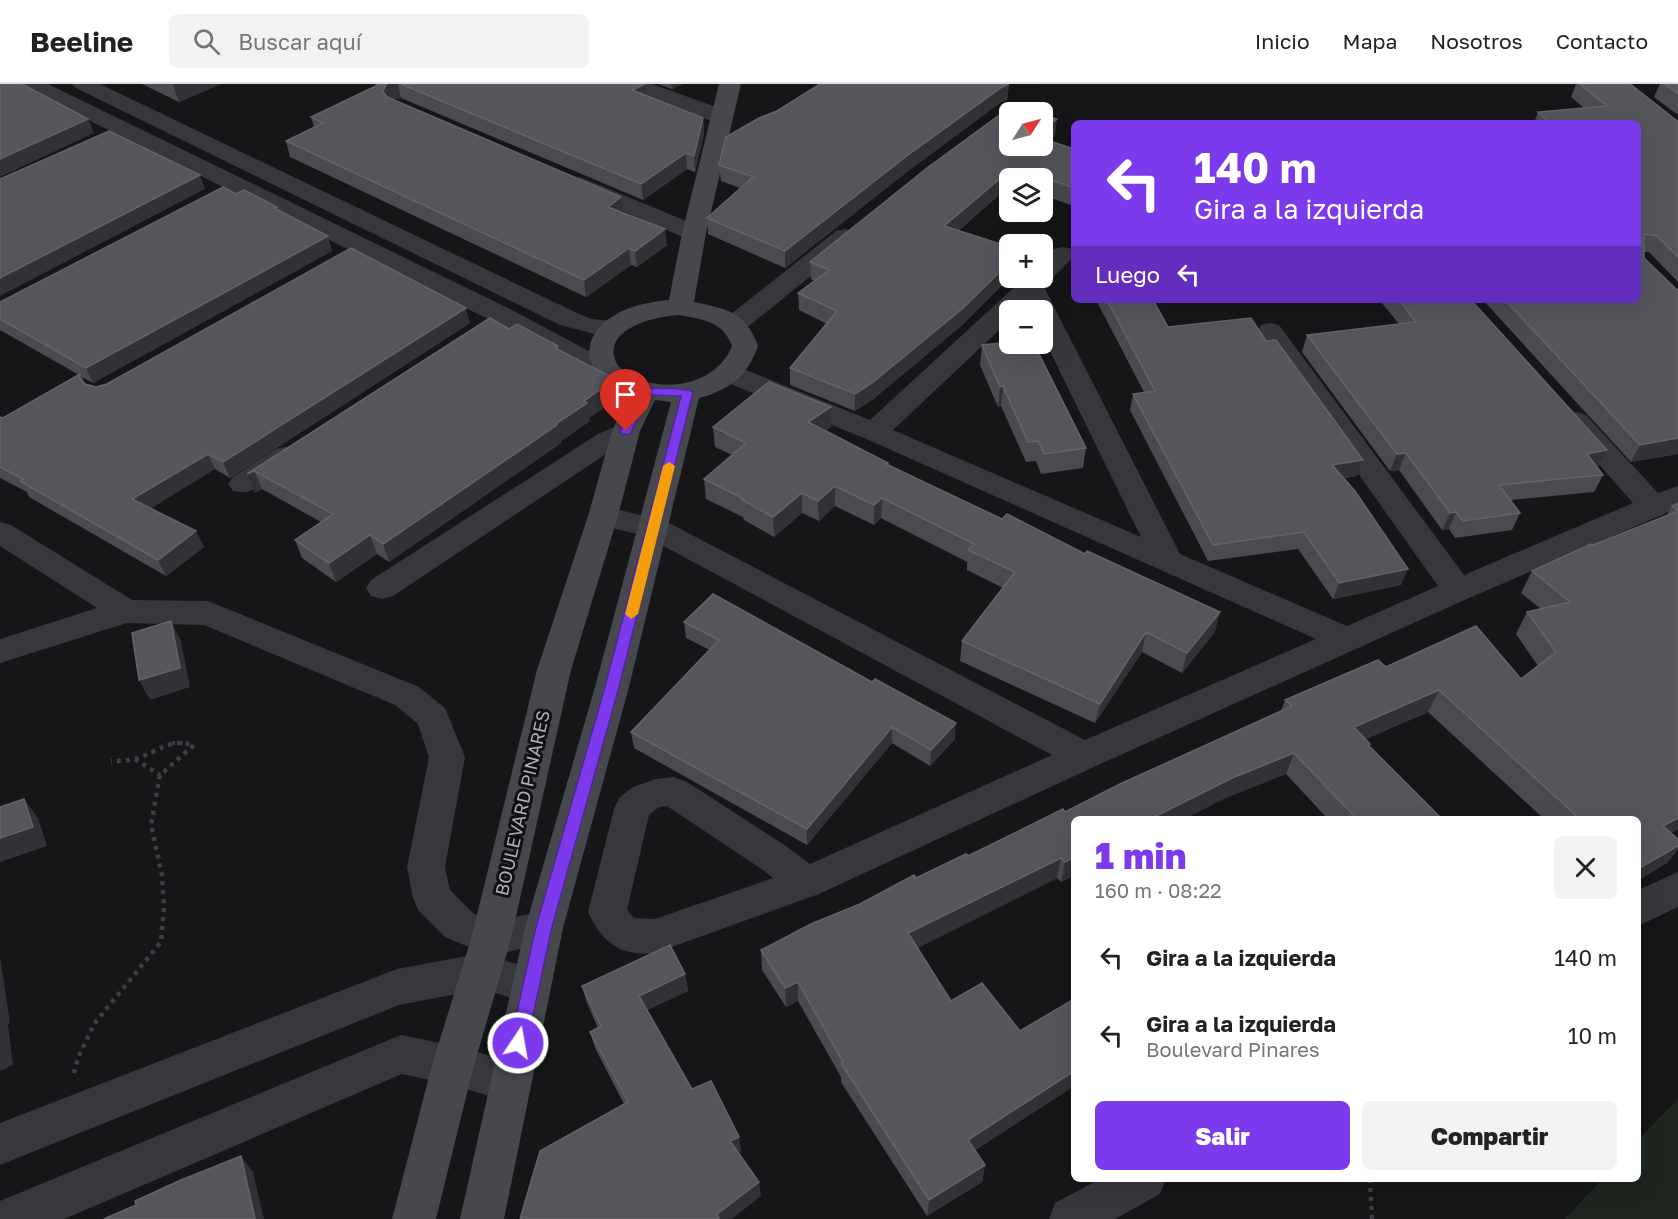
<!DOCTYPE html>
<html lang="es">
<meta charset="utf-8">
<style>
:root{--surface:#fff;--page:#f2f2f2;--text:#222;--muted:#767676;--line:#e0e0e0;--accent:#7c3aed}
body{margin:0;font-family:"Golos Text",sans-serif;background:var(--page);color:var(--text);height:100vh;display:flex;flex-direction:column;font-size:22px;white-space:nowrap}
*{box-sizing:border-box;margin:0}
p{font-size:20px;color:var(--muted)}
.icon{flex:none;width:33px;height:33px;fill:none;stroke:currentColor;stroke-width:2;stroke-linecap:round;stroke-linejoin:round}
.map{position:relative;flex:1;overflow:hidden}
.side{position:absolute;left:1071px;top:732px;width:570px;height:366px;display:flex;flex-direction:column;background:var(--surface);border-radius:9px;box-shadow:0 6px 24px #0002}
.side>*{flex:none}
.guide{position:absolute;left:1071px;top:36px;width:570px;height:183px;border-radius:9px;box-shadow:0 6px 24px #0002;background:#7c3aed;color:#fff;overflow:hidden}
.needle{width:39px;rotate:54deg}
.buttons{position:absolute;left:999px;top:18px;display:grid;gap:12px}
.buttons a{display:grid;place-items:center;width:54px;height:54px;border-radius:9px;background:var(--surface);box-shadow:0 6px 24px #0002;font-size:30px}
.pin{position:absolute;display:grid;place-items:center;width:51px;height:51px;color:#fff;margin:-62px -26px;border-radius:50% 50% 50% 0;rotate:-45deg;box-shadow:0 0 6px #0007}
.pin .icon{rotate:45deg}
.me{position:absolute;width:66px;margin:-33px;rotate:12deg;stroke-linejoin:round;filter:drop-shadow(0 0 4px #0008)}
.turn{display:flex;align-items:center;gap:21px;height:126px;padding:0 24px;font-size:27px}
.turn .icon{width:78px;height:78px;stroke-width:2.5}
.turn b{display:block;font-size:42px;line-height:51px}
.then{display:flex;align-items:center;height:57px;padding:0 24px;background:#0003;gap:12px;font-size:22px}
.round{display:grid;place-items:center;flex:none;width:63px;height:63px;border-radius:9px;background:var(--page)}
.summary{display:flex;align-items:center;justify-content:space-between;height:102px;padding:0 24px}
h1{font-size:36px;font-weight:800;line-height:45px;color:var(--accent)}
.primary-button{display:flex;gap:12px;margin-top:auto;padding:12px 24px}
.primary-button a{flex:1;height:69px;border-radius:9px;background:var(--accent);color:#fff;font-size:24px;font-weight:800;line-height:69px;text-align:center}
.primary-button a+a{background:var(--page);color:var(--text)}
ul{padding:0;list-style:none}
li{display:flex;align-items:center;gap:18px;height:78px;padding:0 24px}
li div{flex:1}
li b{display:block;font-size:22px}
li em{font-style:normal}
header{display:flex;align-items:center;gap:36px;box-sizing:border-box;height:84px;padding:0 30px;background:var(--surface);border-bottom:2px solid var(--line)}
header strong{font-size:28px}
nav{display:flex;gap:33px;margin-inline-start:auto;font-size:21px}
.search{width:420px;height:54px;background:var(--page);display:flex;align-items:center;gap:15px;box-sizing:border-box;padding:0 21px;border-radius:9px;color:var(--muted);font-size:22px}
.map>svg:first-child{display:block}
</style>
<header>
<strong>Beeline</strong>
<div class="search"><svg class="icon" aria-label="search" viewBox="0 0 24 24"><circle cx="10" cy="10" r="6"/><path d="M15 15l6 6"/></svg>Buscar aquí</div>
<nav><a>Inicio</a><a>Mapa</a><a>Nosotros</a><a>Contacto</a></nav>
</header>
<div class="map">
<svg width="1678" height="1135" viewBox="0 0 1678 1135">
<rect width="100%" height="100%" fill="#161618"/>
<path fill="#1f261f" d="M1678 1015V1135H1565L1602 1095H1638V1056Z"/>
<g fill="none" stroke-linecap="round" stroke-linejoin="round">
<path stroke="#3e3f44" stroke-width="4" stroke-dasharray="3 4.5" stroke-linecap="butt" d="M172 659H186"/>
<path stroke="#3e3f44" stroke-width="4.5" stroke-dasharray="4 5" stroke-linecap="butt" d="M135 675 160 691
M74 989 78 974 94 940 161 858 164 824 162 791 151 741 160 691 194 661C167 654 159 668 135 675 127 677 119 677 111 677
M1370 1095 1372 1135"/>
<path fill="#37383d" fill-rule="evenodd" d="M20 0H48L512 226 619 283 623 289 619 295 609 297 599 295 494 238 24 4Z
M72 0H100L579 230 592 235 623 238 627 244 623 250 602 252 560 241 76 4Z
M621 0H652L730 28 733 33 730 38 722 40 714 38 625 4Z
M580 93 703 144 706 149 703 154 694 156 685 154 572 105 568 100 572 95Z
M845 145 854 147 857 152 854 157 744 246 735 248 726 246 722 240 726 234 836 147Z
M1063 163 1072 165 1074 172 1044 203 1180 470 1347 542 1438 502 1257 247 1261 241 1270 239 1279 241 1464 491 1633 419 1566 343 1562 337 1566 331 1576 328 1586 331 1658 409 1678 402V424L1469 514 1096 682 819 810 655 869C620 873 602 858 588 828L614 725 619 714 633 703 656 695 674 693 687 698 786 762 810 780 1052 671 645 452 592 439 588 432 592 425 603 422 665 437 1085 656 1316 555 864 354 721 296 717 290 721 284 731 282 741 284 870 336 1022 196 1025 194H1042V176L1054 165ZM1027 219 1031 226H1042V251L1141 453 893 346 1010 236V226H1019ZM667 722 760 784 773 794 655 835 634 834 627 826 649 731 659 723Z
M626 338 636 341 640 347 636 353 618 362 393 512 382 515 371 512 366 504 371 496 598 350Z
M286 363 296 365 300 372 296 379C278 391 256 413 233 407L228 400 233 393 276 365Z
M0 438 11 441 132 516 207 517 218 521 419 603 445 624 465 673 445 783 450 806 473 829 492 838 544 827 558 832 563 844 558 856 492 872 544 889 550 902 544 915 530 920 483 905 399 921 0 1081V1039L397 885 483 869 445 853 418 826 413 814 407 783 429 673 418 640 395 621 204 541 127 539 0 579V555L97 524 0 462Z
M1678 788V823L1638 842V806Z
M401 951C443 959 485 968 525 984L531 998 525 1012 510 1018 453 1001 402 990 64 1135H0V1117Z
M1100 1095H1166L1160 1110 1115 1135H1049L1055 1119Z"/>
<path fill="#46484d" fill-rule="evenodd" d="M719 0H741L706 149 694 218C727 225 745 227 758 262 748 291 730 306 699 314L629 603 563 844 504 1135H460L525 844 595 603 671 318 655 316 640 347 618 432 571 586 511 855 474 981 436 1135H392L432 981 471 855 537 586 588 432 612 347 629 311C586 299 573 255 615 231 631 221 651 218 669 216L682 149ZM680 231C703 236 723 237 732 262 715 305 651 313 618 282 597 245 656 232 680 231Z"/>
</g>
<path fill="#4a4b50" d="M142 0H221L179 18Z
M374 0H646L648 12 703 34 704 50 695 88 687 85 643 116 401 14 392 15 623 129 667 161 637 183 631 181 586 213 290 73 286 57 314 43 311 33 377 1Z
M658 0H683L672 5Z
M1009 0 1007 16 1001 18 908 87 785 184 708 150 707 134 740 104 721 97 719 81Z
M1576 0H1630L1676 36 1678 37V198L1649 168H1644V174L1676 205 1678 206V370L1631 378 1483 216H1638V39H1534L1538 28 1584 24 1571 13Z
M1660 0H1678V31L1654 13Z
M1055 52 1051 55V57L1074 65V122L1042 111V94H1010L1005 112 1000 110 958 147 1010 163V193L961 242 872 316 855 327 790 301V284L827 240 799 226 798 209 815 197 811 195 810 178Z
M236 110 278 126 332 167 93 299 82 293 86 301 96 303 470 239 230 394 215 385 151 424 204 463 166 492 29 413 27 408 0 394V333L3 334 79 291 0 246V218Z
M1096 216H1153L1168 243 1266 257 1363 376 1357 392 1344 394 1401 501 1333 515 1298 465 1208 477 1130 326 1133 310 1144 308Z
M1381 216H1471L1603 391 1594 408 1511 416 1520 429 1512 446 1455 454 1449 445 1442 446 1399 386 1390 387 1302 268 1307 251 1399 240 1381 218Z
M509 245 558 262V266L615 295 618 314 589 334 590 337 561 357V359L389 478 377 470 336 498 302 474 295 456 321 438 262 405 255 409 247 390Z
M982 261 1086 364 1083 384 1041 390 1036 377 1026 378 1001 322 998 323 980 281Z
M713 343H831L826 346 888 379V381L1215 548 1182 589 1142 568 1095 639 960 577 962 557 1003 504 967 486V478L881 434 874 441 835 422 819 437 802 429 774 453 744 436 743 433 706 415 704 395 732 371 715 363Z
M1678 419V745L1671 749 1678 755V765L1667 779 1638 796V735H1544L1428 628 1366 655 1369 662 1442 735H1328L1286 690 1225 714 1061 798 1057 794 917 864 951 917 1020 947 1074 915V1002L975 1066 985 1081 982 1098 927 1132 841 998V993L798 917 786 923 762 886 761 866 916 794 968 772 1065 728 1281 627 1285 616 1386 583 1521 595 1538 582 1516 550 1527 528 1541 525 1521 509 1532 487 1593 461 1667 431 1672 422Z
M684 538 955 655 930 682 892 659 807 761 634 664 631 648 710 566 686 554Z
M685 890 688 907 647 926 692 1005 741 1068 739 1069 761 1112 731 1135H520L624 1020 595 964 590 948 598 944 587 919 582 902Z"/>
<path fill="#313235" d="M175 0H221L179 18 173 1Z
M386 0H398L401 14 390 16 387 23 383 8Z
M646 0 648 15 632 6Z
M671 0H683L672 5Z
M1009 0 1007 16 1001 18 908 87 785 184V167L908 71 1002 3Z
M703 34 704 50 695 88 694 72Z
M88 35 94 49 0 93V75Z
M1057 35 1055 52 1036 68 1042 62V47Z
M686 69 687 85 643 116 641 100Z
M1019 85 1018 94H1010V108L1005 112 1006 95Z
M200 91 205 105 0 212V194Z
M1002 93 1000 110 943 159 944 142Z
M621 113 623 130 608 123Z
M665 145 667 161 637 183 635 167Z
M328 152 332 167 93 299 86 284Z
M629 164 631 181 586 213 584 196Z
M1010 178V193L961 242 872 316 855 327V310Z
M466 224 470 239 230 394 223 378Z
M615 295 618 314 589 334 590 337 561 357V359L389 478 383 460 556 340 584 317Z
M1003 302 1001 322 998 323 1000 303Z
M831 323V343L809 357 808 338Z
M1678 354V370L1631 378 1640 361Z
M1607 366 1598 383 1587 370Z
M1406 369 1399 386 1390 387 1397 370Z
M208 370 215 385 140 431 132 415Z
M1363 376 1357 392 1327 397 1332 381Z
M254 387 262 405 255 409 247 390Z
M835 402V422L819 437 818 417Z
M802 409V429L774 453 773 433Z
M882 414 881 434 874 441V421Z
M1456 428 1449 445 1442 446 1450 429Z
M196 447 204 463 166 492 158 476Z
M370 451 377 470 336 498 329 479Z
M1408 485 1401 501 1333 515 1339 499Z
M1220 528 1215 548 1182 589 1187 569Z
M171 537 181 557 190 603 150 616 139 596Z
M1146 548 1142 568 1095 639 1100 620Z
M1439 606 1428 628 1345 664 1354 643Z
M956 639 955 655 930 682 931 666Z
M892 643V659L807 761V745Z
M1294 669 1286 690 1225 714 1185 735H1150L1232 694Z
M24 715 38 734 47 762 0 778V754Z
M1678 734V745L1648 762 1663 742Z
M1678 762V765L1667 779 1638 796V785Z
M1074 773V791L1061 798 1065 778Z
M1061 774 1057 794 907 869 908 849Z
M0 872 10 939 8 940 13 981 0 987Z
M685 890 688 907 643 928 639 912Z
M798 898V917L786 923 785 904Z
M1074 987V1002L965 1073 968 1056Z
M739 1053 741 1068 732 1072 730 1057Z
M241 1072 253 1088 264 1135H255Z
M985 1081 982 1098 927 1132 929 1116Z
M759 1098 761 1112 731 1135H718L717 1130Z"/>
<path fill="#54565b" stroke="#626469" stroke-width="1.5" d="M0 0H22L88 35 0 75Z
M380 0H388H386L383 8 387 13 621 113 608 123 665 145 635 167 629 164 584 196 286 57 323 39 311 33Z
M401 0H645L632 6 703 34 694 72 686 69 641 100Z
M820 0H1009L1002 3 908 71 785 167 707 134 753 93 719 81 726 53 759 34 777 27Z
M1580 0H1630L1676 36 1678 37V173L1657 152 1644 150V174L1676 205 1678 206V354L1640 361 1505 216H1638V39H1550L1538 28 1607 22Z
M1665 0H1678V10Z
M1013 21 1035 28H1010V62H1042V53L1051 56 1050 57 1074 65V104L1019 85 1006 95 1002 93 944 142 1010 163V178L962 225 872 299 855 310 790 284 837 227 798 209 829 186 810 178 927 84Z
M1042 31 1057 35 1042 47Z
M109 47 200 91 0 194V95Z
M223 103 236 110 244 106 277 123 274 124 328 152 86 284 0 235V218Z
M351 164 466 224 223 378 208 370 132 415 196 447 158 476 20 397 23 395 0 383V333L3 334 80 290 79 294 85 300 96 303 107 300Z
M1107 216H1153L1168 243 1251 234 1266 257 1276 256 1363 376 1332 381 1355 407 1408 485 1339 499 1304 448 1213 461 1133 310 1155 307Z
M1399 216H1471L1607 366 1587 370 1603 391 1499 401 1520 429 1463 437 1456 428 1450 429 1406 369 1397 370 1307 251 1416 238Z
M490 234 509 245 517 240 558 262 555 264 615 295 584 317 587 319 556 340 557 341 383 460 370 451 329 479 295 456 333 430 254 387 247 390Z
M1010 258V260H1034L1086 364 1044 370 1038 357 1028 358 1003 302 1000 303 982 261Z
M769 298 831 323 808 338 888 379 886 380 1002 435 1007 430 1085 470 1087 467 1220 528 1187 569 1146 548 1100 620 962 557 1015 488 968 466 974 460 882 414 874 421 835 402 818 417 802 409 773 433 742 416 744 415 704 395 746 359 713 343Z
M1678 419V427L1672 422Z
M1678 427V734L1663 742 1678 755V762L1638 785V735H1580L1439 606 1354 643 1370 660 1368 661 1442 735H1357L1294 669 1232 694 1150 735H1074V773L1065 778 1061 774 908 849 951 917 982 899 1020 947 1074 915V987L968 1056 985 1081 929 1116 841 979 843 978 798 898 785 904 761 866 811 840 860 820 914 791 916 794 966 770 968 772 1063 725 1065 728 1120 700 1292 622 1285 616 1378 576 1386 583 1476 542 1521 595 1556 568 1527 528 1570 518 1532 487 1591 460 1593 461Z
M713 510 872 598 875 595 956 639 931 666 892 643 807 745 631 648 719 556 684 538Z
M171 537 180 584 139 596 132 549Z
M24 715 33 743 0 754V723Z
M670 861 685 890 639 912 692 1005 711 997 739 1053 730 1057 759 1098 717 1130 719 1135H526L527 1132 520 1135 540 1067 628 1018 590 948 601 942 582 902Z
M241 1072 255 1135H104L136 1121 135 1117 181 1096Z"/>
<path fill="#7c3aed" stroke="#51269a" stroke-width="1.5" d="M645 304C656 305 687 303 693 308L619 603 552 843 527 959 524 965 518 967 512 965 510 959 536 843 605 603 681 312 649 311 630 350H622L620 347 639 307Z"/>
<path fill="#f59e0b" d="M669 378 675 382 638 530 631 535 625 530 663 382Z"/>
<g text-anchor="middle" stroke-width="6" stroke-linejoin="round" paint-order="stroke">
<g font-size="18" fill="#a9aeb7" stroke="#111113">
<text transform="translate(523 719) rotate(-77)" y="6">BOULEVARD PINARES</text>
</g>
</g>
</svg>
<div class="buttons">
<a><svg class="needle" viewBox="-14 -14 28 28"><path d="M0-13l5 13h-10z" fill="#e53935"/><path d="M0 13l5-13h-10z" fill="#767676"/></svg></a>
<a><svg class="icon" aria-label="layers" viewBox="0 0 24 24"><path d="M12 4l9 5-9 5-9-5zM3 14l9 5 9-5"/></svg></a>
<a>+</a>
<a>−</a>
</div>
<div class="pin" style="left:626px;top:347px;background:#d93025"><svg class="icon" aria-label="arrive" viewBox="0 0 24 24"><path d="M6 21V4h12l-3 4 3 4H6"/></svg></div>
<svg class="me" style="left:518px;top:959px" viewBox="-20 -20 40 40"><circle r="17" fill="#7c3aed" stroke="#fff" stroke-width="3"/><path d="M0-11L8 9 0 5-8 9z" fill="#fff"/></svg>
<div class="guide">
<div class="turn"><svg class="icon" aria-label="left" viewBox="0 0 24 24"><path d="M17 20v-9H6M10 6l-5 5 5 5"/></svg><div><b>140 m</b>Gira a la izquierda</div></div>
<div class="then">Luego<svg class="icon" aria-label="left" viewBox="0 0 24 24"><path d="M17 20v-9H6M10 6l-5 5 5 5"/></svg></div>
</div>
<section class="side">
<div class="summary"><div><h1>1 min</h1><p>160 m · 08:22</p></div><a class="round"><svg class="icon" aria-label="close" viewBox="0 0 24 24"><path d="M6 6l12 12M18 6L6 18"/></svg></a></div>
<ul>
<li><svg class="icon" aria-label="left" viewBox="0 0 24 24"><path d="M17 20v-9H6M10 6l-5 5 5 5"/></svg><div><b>Gira a la izquierda</b></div><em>140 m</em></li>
<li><svg class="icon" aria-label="left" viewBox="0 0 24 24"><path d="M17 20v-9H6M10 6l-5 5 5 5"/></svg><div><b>Gira a la izquierda</b><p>Boulevard Pinares</p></div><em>10 m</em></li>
</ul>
<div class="primary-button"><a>Salir</a><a>Compartir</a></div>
</section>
</div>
